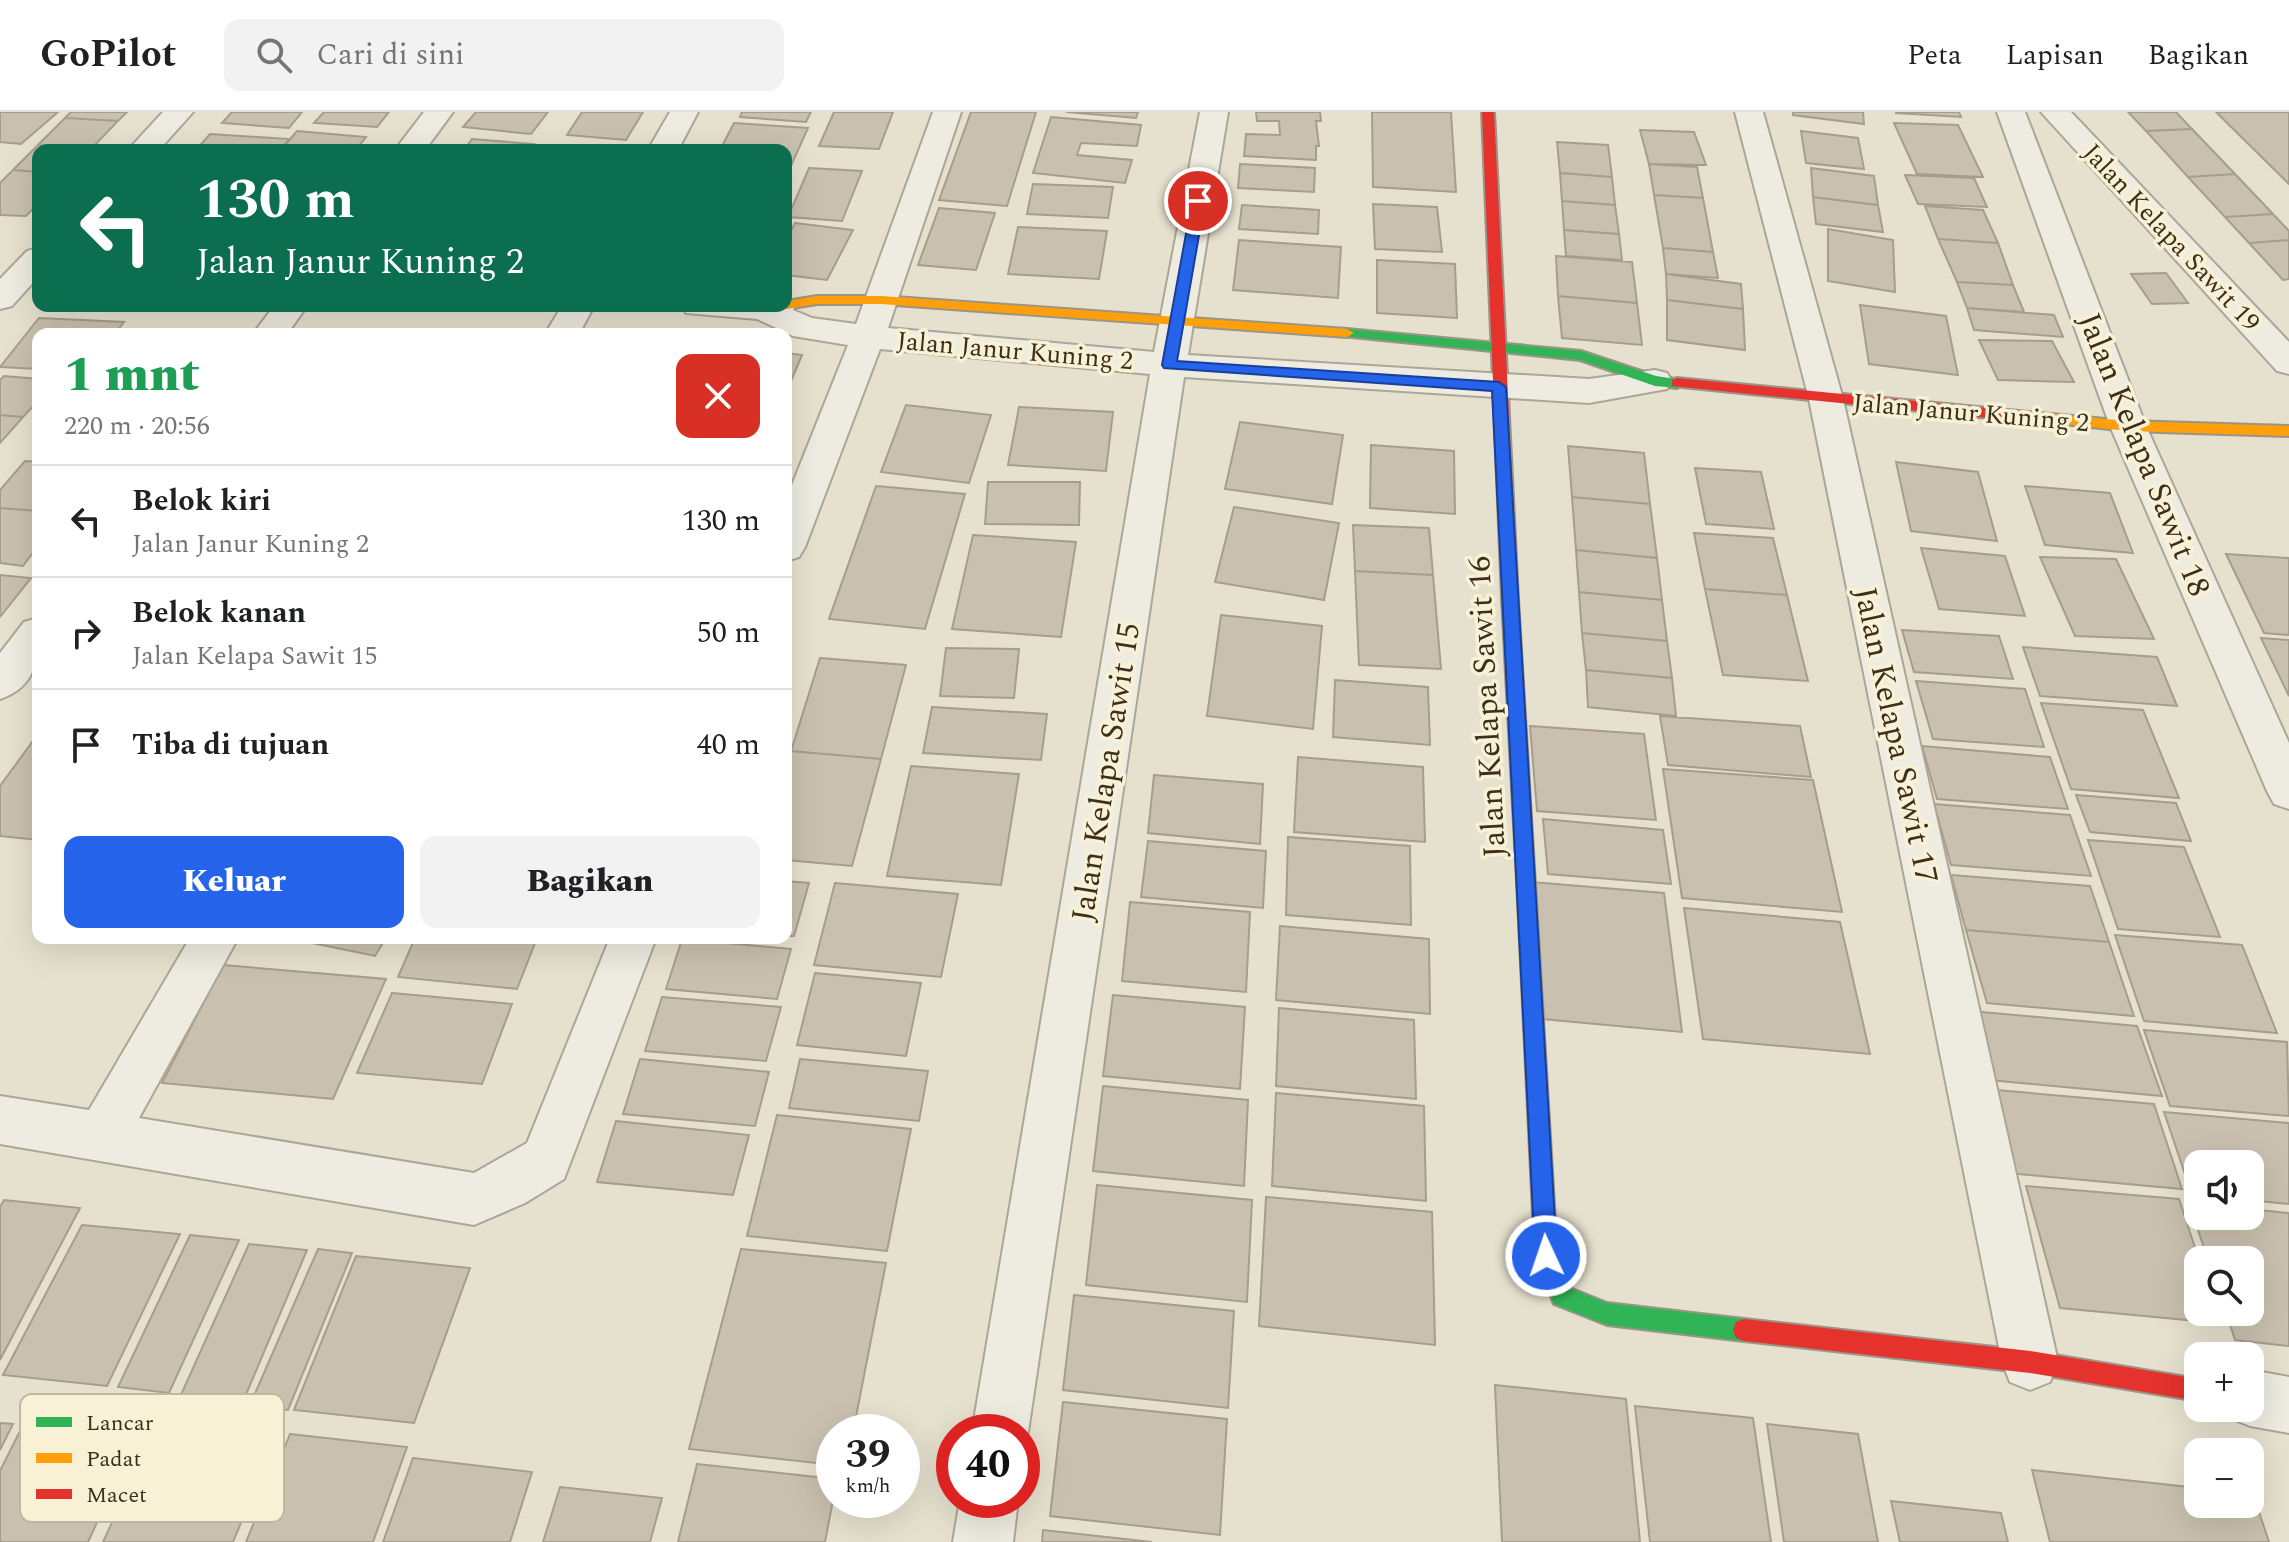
<!DOCTYPE html>
<html lang="id">
<meta charset="utf-8">
<style>
:root{--surface:#fff;--page:#f2f2f2;--text:#202124;--muted:#757577;--line:#e0e0e0;--accent:#2563eb}
body{margin:0;font-family:Spectral,serif;background:var(--page);color:var(--text);height:100vh;display:flex;flex-direction:column;font-size:30px;white-space:nowrap}
*{box-sizing:border-box;margin:0}
p{font-size:26px;color:var(--muted)}
.icon{flex:none;width:44px;height:44px;fill:none;stroke:currentColor;stroke-width:2;stroke-linecap:round;stroke-linejoin:round}
.map{position:relative;flex:1;overflow:hidden}
.details{position:absolute;left:32px;top:216px;width:760px;height:616px;display:flex;flex-direction:column;background:var(--surface);border-radius:16px;box-shadow:0 8px 32px #0002}
.details>*{flex:none}
.guide{position:absolute;left:32px;top:32px;width:760px;height:168px;border-radius:16px;box-shadow:0 8px 32px #0002;background:#0b6e4f;color:#fff;overflow:hidden}
.fabs{position:absolute;left:2184px;top:1038px;display:grid;gap:16px}
.fabs a{display:grid;place-items:center;width:80px;height:80px;border-radius:16px;background:var(--surface);box-shadow:0 8px 32px #0002;font-size:40px}
.speed{position:absolute;left:816px;top:1302px;display:flex;gap:16px;font-size:40px;font-weight:700;text-align:center}
.speed>*{display:grid;place-content:center;width:104px;height:104px;border-radius:50%;background:var(--surface);box-shadow:0 8px 32px #0002;line-height:1}
.speed small{font-size:20px;font-weight:400}
.speed .limit{border:12px solid #d22;background:#fff;color:#111}
.pin{position:absolute;display:grid;place-items:center;width:68px;height:68px;color:#fff;margin:-34px;border:4px solid #fff;border-radius:50%;box-shadow:0 2px 8px #0007}
.me{position:absolute;width:88px;margin:-44px;rotate:357deg;stroke-linejoin:round;filter:drop-shadow(0 0 6px #0008)}
.turn{display:flex;align-items:center;gap:28px;height:168px;padding:0 32px;font-size:36px}
.turn .icon{width:104px;height:104px;stroke-width:2.5}
.turn b{display:block;font-size:56px;line-height:68px}
.round{display:grid;place-items:center;flex:none;width:84px;height:84px;border-radius:16px;background:var(--page)}
.summary{display:flex;align-items:center;justify-content:space-between;height:136px;padding:0 32px}
h1{font-size:48px;font-weight:800;line-height:60px;color:#1e9e55}
.action{display:flex;gap:16px;margin-top:auto;padding:16px 32px}
.action a{flex:1;height:92px;border-radius:16px;background:var(--accent);color:#fff;font-size:32px;font-weight:800;line-height:92px;text-align:center}
.action a+a{background:var(--page);color:var(--text)}
ul{padding:0;list-style:none}
li{display:flex;align-items:center;gap:24px;height:112px;padding:0 32px;border-top:2px solid var(--line)}
li div{flex:1}
li b{display:block;font-size:30px}
li em{font-style:normal}
header{display:flex;align-items:center;gap:48px;box-sizing:border-box;height:112px;padding:0 40px;background:var(--surface);border-bottom:2px solid var(--line)}
header strong{font-size:38px}
nav{display:flex;gap:44px;margin-inline-start:auto;font-size:28px}
.search{width:560px;height:72px;background:var(--page);display:flex;align-items:center;gap:20px;box-sizing:border-box;padding:0 28px;border-radius:16px;color:var(--muted);font-size:30px}
.map>svg:first-child{display:block}
</style>
<header>
<strong>GoPilot</strong>
<div class="search"><svg class="icon" aria-label="search" viewBox="0 0 24 24"><circle cx="10" cy="10" r="6"/><path d="M15 15l6 6"/></svg>Cari di sini</div>
<nav><a>Peta</a><a>Lapisan</a><a>Bagikan</a></nav>
</header>
<div class="map">
<svg width="2289" height="1430" viewBox="0 0 2289 1430">
<rect width="100%" height="100%" fill="#e6e1ce"/>
<path fill="#cac0af" stroke="#a79d8d" stroke-width="2" d="M0 0H58L21 32 0 30Z
M71 0H127L118 9 65 6Z
M232 0H302L289 16 222 11Z
M324 0H389L377 15 314 11Z
M476 0H548L531 22 463 15Z
M582 0H643L626 28 567 23Z
M742 0H811L806 10 740 5Z
M834 0H893L879 37 819 34Z
M971 0H1036L1007 94 939 88Z
M1066 0H1138L1136 6Z
M1256 0H1320L1321 9H1316L1319 34H1316V48L1244 44 1246 22 1280 23 1279 9H1257Z
M1372 0H1451L1456 80 1373 75Z
M1793 0H1863L1864 12 1793 3Z
M1896 0H1959L1961 5 1896 1Z
M2128 0H2176L2192 17 2146 19Z
M2216 0H2289V72Z
M1051 5 1141 13 1137 34 1081 31 1077 43 1132 48 1125 71 1033 61Z
M65 6 118 9 91 37 38 33Z
M734 11 808 16 786 65V38H720Z
M1894 11 1958 13 1983 65 1917 62Z
M2192 17 2235 62 2188 65 2146 19Z
M1640 18 1694 20 1706 53 1649 52Z
M297 19 366 25 356 38H281Z
M1801 19 1858 26 1864 57 1806 51Z
M210 22 289 27 280 38H196Z
M472 27 534 32 529 38H464Z
M1557 30 1608 33 1612 65 1560 61Z
M38 33 91 37 38 38V60L13 58Z
M558 33 627 35 626 38H555Z
M1240 52 1315 56 1314 80 1238 76Z
M1649 52 1697 55 1703 86 1654 83Z
M809 56 862 59 842 109 788 105Z
M1811 56 1874 64 1878 93 1813 85Z
M13 58 38 60V92L26 104 0 103V71Z
M1560 61 1612 65 1615 93 1562 89Z
M2235 62 2273 102 2225 105 2188 65Z
M1905 63 1974 66 1987 95 1918 92Z
M1033 72 1113 75 1108 106 1027 102Z
M1654 83 1703 86 1713 140 1663 136Z
M1813 85 1878 93 1883 120 1816 112Z
M1562 89 1615 93 1619 122 1564 118Z
M1373 92 1437 95 1442 140 1375 137Z
M1242 93 1319 98 1318 122 1239 117Z
M1925 94 1983 98 1998 131 1938 127Z
M939 96 995 101 976 158 918 153Z
M2273 102 2289 119V128L2249 131 2225 105Z
M795 111 853 118 827 168 786 163V128Z
M1018 115 1107 119 1099 167 1008 162Z
M1828 117 1893 128 1895 180 1828 169Z
M1564 118 1619 122 1622 148 1566 144Z
M1938 127 1998 131 2013 173 1957 170Z
M1239 128 1341 135 1338 186 1233 178Z
M2289 128V167L2283 168 2249 131Z
M1663 136 1713 140 1718 166 1666 162Z
M1556 144 1632 150 1637 191 1558 184Z
M1377 148 1455 152 1457 206 1377 201Z
M2166 161 2188 191 2152 192 2131 162Z
M1666 162 1741 172 1743 197 1667 188Z
M1957 170 2013 173 2024 200 1967 196Z
M1558 184 1637 191 1642 233 1562 226Z
M1667 188 1743 197 1745 238 1667 228Z
M1860 193 1946 204 1958 263 1869 252Z
M1967 196 2054 203 2063 225 1974 218Z
M39 206 124 210 115 222H38V257L0 255Z
M1979 228 2052 229 2074 270 1998 268Z
M786 241 802 243 786 281Z
M4 264 38 267V289L23 305 0 303V268Z
M906 293 991 303 969 371 881 360Z
M1019 295 1113 300 1106 359 1008 353Z
M0 303 23 305 0 331Z
M1240 310 1343 323 1332 392 1225 377Z
M1371 333 1454 339 1455 402 1370 396Z
M1568 334 1644 341 1650 392 1572 385Z
M25 349 38 350V399L0 396V378Z
M1896 350 1978 360 1997 429 1911 419Z
M1695 356 1761 360 1774 417 1706 412Z
M988 370H1080L1079 413 985 412Z
M876 374 965 382 925 517 829 507Z
M2025 374 2110 381 2133 441 2045 433Z
M1572 385 1650 392 1657 446 1576 438Z
M1234 395 1339 411 1324 488 1215 470Z
M0 396 38 399V434L23 454 0 451Z
M1353 413 1429 416 1433 463 1355 459Z
M1694 421 1773 426 1787 483 1705 477Z
M973 423 1076 430 1061 525 952 517Z
M1921 436 2005 444 2025 504 1939 497Z
M1576 438 1657 446 1662 488 1579 480Z
M2226 442 2289 446V523L2264 521Z
M2040 445 2116 447 2154 527 2075 524Z
M1355 459 1433 463 1441 557 1359 553Z
M0 463 31 466 0 505Z
M1705 477 1787 483 1808 569 1723 563Z
M1579 480 1662 488 1667 529 1582 521Z
M1221 503 1322 514 1313 617 1207 604Z
M1902 518 1999 524 2013 567 1914 560Z
M1582 521 1667 529 1672 566 1586 558Z
M2261 526 2289 528V584Z
M2023 535 2157 545 2177 594 2040 584Z
M946 536 1019 537 1014 586 940 584Z
M820 546 906 553 881 647 791 639Z
M1586 558 1672 566 1676 604 1588 595Z
M1335 568 1428 575 1430 633 1333 625Z
M1916 569 2025 577 2044 635 1933 627Z
M2041 591 2143 598 2179 686 2071 677Z
M932 595 1047 602 1041 648 923 641Z
M1660 604 1800 614 1811 665 1668 653Z
M1530 614 1644 622 1656 708 1537 699Z
M38 622V728L0 724V674Z
M1922 634 2050 645 2068 697 1937 687Z
M791 639 881 647 852 754 786 748V654Z
M1298 645 1423 655 1425 730 1294 720Z
M911 654 1019 662 1001 773 887 764Z
M1663 657 1813 668 1842 800 1682 786Z
M1154 663 1263 672 1260 732 1148 721Z
M2076 683 2176 691 2191 729 2090 720Z
M1934 692 2070 703 2091 764 1951 753Z
M1543 707 1663 718 1671 772 1548 762Z
M1288 725 1410 734 1411 813 1286 803Z
M2088 728 2184 735 2220 825 2118 817Z
M1148 729 1266 739 1263 796 1141 785Z
M1951 763 2090 774 2109 830 1966 818Z
M786 769 809 771 794 824H786Z
M1531 770 1664 781 1682 920 1542 907Z
M835 771 958 782 941 865 814 853Z
M1130 790 1250 800 1246 880 1122 869Z
M1684 796 1840 810 1870 942 1703 927Z
M1280 814 1429 827 1430 902 1276 888Z
M1966 818 2109 830 2134 904 1987 891Z
M2115 823 2242 833 2277 921 2144 909Z
M288 826H386L375 844Z
M415 826H537L517 877 398 865Z
M682 827 791 837 777 887 666 877Z
M223 853 386 867 333 987 162 971Z
M815 861 921 871 906 944 797 933Z
M392 881 512 892 482 972 357 961Z
M1113 883 1245 895 1240 977 1103 964Z
M662 885 781 895 766 949 645 939Z
M1279 896 1414 908 1416 987 1276 974Z
M1971 899 2137 914 2162 984 1989 968Z
M2144 918 2287 930 2289 1004 2170 994Z
M640 947 769 960 755 1014 623 1002Z
M800 947 928 959 919 1009 789 996Z
M1103 974 1248 988 1244 1074 1093 1059Z
M1985 977 2154 992 2182 1077 2008 1061Z
M1276 981 1424 994 1426 1089 1272 1074Z
M2164 1000 2289 1011V1092L2250 1088V1052H2198V1083H2192Z
M777 1003 911 1017 887 1139 747 1124Z
M616 1009 749 1023 733 1083 597 1070Z
M1097 1073 1252 1088 1247 1190 1086 1173Z
M2026 1074 2179 1087 2199 1148 2198 1200H2216L2219 1211 2060 1196Z
M1266 1085 1432 1100 1435 1233 1259 1214Z
M4 1088 80 1096 0 1248V1095Z
M2189 1091 2198 1092V1104H2250V1097L2289 1101V1234L2235 1228 2226 1200H2250V1148H2208Z
M82 1113 180 1122 107 1274 3 1263Z
M190 1123 239 1128 169 1281 118 1275Z
M249 1132 307 1138 242 1292 180 1285Z
M318 1137 352 1141 288 1298 250 1293Z
M741 1137 886 1151 853 1320H834V1353L689 1337Z
M356 1144 470 1156 414 1311 294 1298Z
M1074 1183 1234 1199 1228 1296 1063 1278Z
M1495 1273 1626 1287 1640 1430H1502Z
M35 1289 148 1301 88 1430H0V1359Z
M1063 1290 1227 1307 1220 1423 1050 1404Z
M1635 1294 1753 1306 1771 1430H1650Z
M163 1300 281 1314 233 1430H103Z
M0 1311 13 1312 0 1338Z
M1767 1312 1858 1322 1878 1430H1784Z
M290 1322 407 1335 373 1430H246Z
M413 1346 532 1360 510 1430H383Z
M697 1352 834 1367V1383L825 1430H678Z
M2032 1358 2198 1376V1392H2250V1381L2253 1382 2269 1430H2050Z
M560 1375 662 1386 650 1430H543Z
M1891 1389 2001 1401 2008 1430H1900Z
M1043 1418 1152 1430H1042Z"/>
<g fill="none" stroke-linecap="round" stroke-linejoin="round">
<g stroke="#aca697" stroke-width="4">
<path id="street" d="M163 0H193L159 38H128Z
M424 0H453L425 38H395Z
M670 0H698L678 38H648Z
M933 0H961L888 216 1154 240 1200 0H1228L1188 243 1589 267 1655 258 1667 261 1672 269 1667 277 1589 291 1184 265 1028 1320 1022 1336V1320H972L1150 262 880 237 805 435 799 445 786 449V388L848 233 793 224 757 207 686 201 682 194H786V185L795 194 793 198 812 206 856 212Z
M1735 0H1763L1843 287 2058 1250 2050 1270 2030 1278 2010 1270 2002 1250 1809 287Z
M1997 0H2025L2146 314 2289 631V697L2274 692 2267 679 2110 314Z
M2041 0H2071L2289 230V262L2277 259Z
M38 136V165L12 194 0 197V167L27 139Z
M274 194H307L287 222H253Z
M562 194H594L579 222H545Z
M38 506C38 541 40 574 0 587V541L24 510Z
M190 826H238L139 1006 474 1061 527 1031 610 826H656L564 1067 525 1091 474 1113 0 1032V984L89 998Z
M2250 1258 2289 1265V1321L2250 1314 2230 1306 2226 1296H2250Z
M960 1388H1018L1013 1430H953Z"/>
</g>
<g stroke="#9b9587" stroke-width="4">
<path id="fast" d="M1347 217 1581 239 1656 264 1682 268 1684 271 1677 276 1655 274 1580 248 1342 224 1340 221Z
M1527 781 1534 783 1536 789 1557 1144 1570 1176 1607 1191 1744 1207 1752 1210 1755 1218 1752 1226 1744 1229 1607 1213 1554 1192 1535 1144 1518 789 1520 783Z"/>
</g>
<g stroke="#9b9587" stroke-width="4">
<path id="slow" d="M817 184H881L1347 217 1354 221 1347 225 881 192H817L786 197 780 194H786V189Z
M2029 300 2128 309 2289 314V324L2128 319 2024 308V302Z
M1510 481 1518 487 1536 789 1534 795 1527 797 1520 795 1518 789 1502 487Z"/>
</g>
<g stroke="#9b9587" stroke-width="4">
<path id="jam" d="M1482 0H1494L1518 487 1510 493 1502 487Z
M1677 266 2029 300 2036 305 2029 310 1672 274V268Z
M1744 1207 2030 1239 2198 1267V1289L2030 1261 1744 1229 1736 1226 1733 1218 1736 1210Z"/>
</g>
<use href="#street" fill="#eeebe0" fill-rule="evenodd"/>
<use href="#fast" fill="#30b455" fill-rule="evenodd"/>
<use href="#slow" fill="#ff9f0a" fill-rule="evenodd"/>
<use href="#jam" fill="#e5322d" fill-rule="evenodd"/>
</g>
<path fill="#2563eb" stroke="#184099" stroke-width="2" d="M1198 85 1205 89 1177 249 1499 270 1506 275 1557 1144 1554 1152 1546 1155 1538 1152 1535 1144 1492 279 1164 256 1162 253 1192 89Z"/>
<g text-anchor="middle" stroke-width="7" stroke-linejoin="round" paint-order="stroke">
<g font-size="26" fill="#3c2f1e" stroke="#f8f1d5">
<text transform="translate(2172 125) rotate(47)" y="9">Jalan Kelapa Sawit 19</text>
<text transform="translate(1015 238) rotate(5)" y="9">Jalan Janur Kuning 2</text>
<text transform="translate(1971 300) rotate(5)" y="9">Jalan Janur Kuning 2</text>
</g>
<g font-size="32" fill="#3c2f1e" stroke="#f8f1d5">
<text transform="translate(2145 342) rotate(68)" y="11">Jalan Kelapa Sawit 18</text>
<text transform="translate(1486 595) rotate(-93)" y="11">Jalan Kelapa Sawit 16</text>
<text transform="translate(1897 623) rotate(78)" y="11">Jalan Kelapa Sawit 17</text>
<text transform="translate(1105 660) rotate(-81)" y="11">Jalan Kelapa Sawit 15</text>
</g>
</g>
<rect x="20" y="1282" width="264" height="128" rx="12" fill="#f8f1d5" stroke="#c0b79e" stroke-width="2"/>
<rect x="36" y="1305" width="36" height="10" fill="#30b455"/>
<rect x="36" y="1341" width="36" height="10" fill="#ff9f0a"/>
<rect x="36" y="1377" width="36" height="10" fill="#e5322d"/>
<g font-size="22" fill="#3c2f1e">
<text x="86" y="1318">Lancar</text>
<text x="86" y="1354">Padat</text>
<text x="86" y="1390">Macet</text>
</g>
</svg>
<div class="fabs">
<a><svg class="icon" aria-label="sound" viewBox="0 0 24 24"><path d="M4 9h4l5-4v14l-5-4H4zM17 9q2 3 0 6"/></svg></a>
<a><svg class="icon" aria-label="search" viewBox="0 0 24 24"><circle cx="10" cy="10" r="6"/><path d="M15 15l6 6"/></svg></a>
<a>+</a>
<a>−</a>
</div>
<div class="speed"><div>39<small>km/h</small></div><div class="limit">40</div></div>
<div class="pin" style="left:1198px;top:89px;background:#d93025"><svg class="icon" aria-label="arrive" viewBox="0 0 24 24"><path d="M6 21V4h12l-3 4 3 4H6"/></svg></div>
<svg class="me" style="left:1546px;top:1144px" viewBox="-20 -20 40 40"><circle r="17" fill="#2563eb" stroke="#fff" stroke-width="3"/><path d="M0-11L8 9 0 5-8 9z" fill="#fff"/></svg>
<div class="guide">
<div class="turn"><svg class="icon" aria-label="left" viewBox="0 0 24 24"><path d="M17 20v-9H6M10 6l-5 5 5 5"/></svg><div><b>130 m</b>Jalan Janur Kuning 2</div></div>
</div>
<section class="details">
<div class="summary"><div><h1>1 mnt</h1><p>220 m · 20:56</p></div><a class="round" style="background:#d93025;color:#fff"><svg class="icon" aria-label="close" viewBox="0 0 24 24"><path d="M6 6l12 12M18 6L6 18"/></svg></a></div>
<ul>
<li><svg class="icon" aria-label="left" viewBox="0 0 24 24"><path d="M17 20v-9H6M10 6l-5 5 5 5"/></svg><div><b>Belok kiri</b><p>Jalan Janur Kuning 2</p></div><em>130 m</em></li>
<li><svg class="icon" aria-label="right" viewBox="0 0 24 24"><path d="M7 20v-9h11M14 6l5 5-5 5"/></svg><div><b>Belok kanan</b><p>Jalan Kelapa Sawit 15</p></div><em>50 m</em></li>
<li><svg class="icon" aria-label="arrive" viewBox="0 0 24 24"><path d="M6 21V4h12l-3 4 3 4H6"/></svg><div><b>Tiba di tujuan</b></div><em>40 m</em></li>
</ul>
<div class="action"><a>Keluar</a><a>Bagikan</a></div>
</section>
</div>
